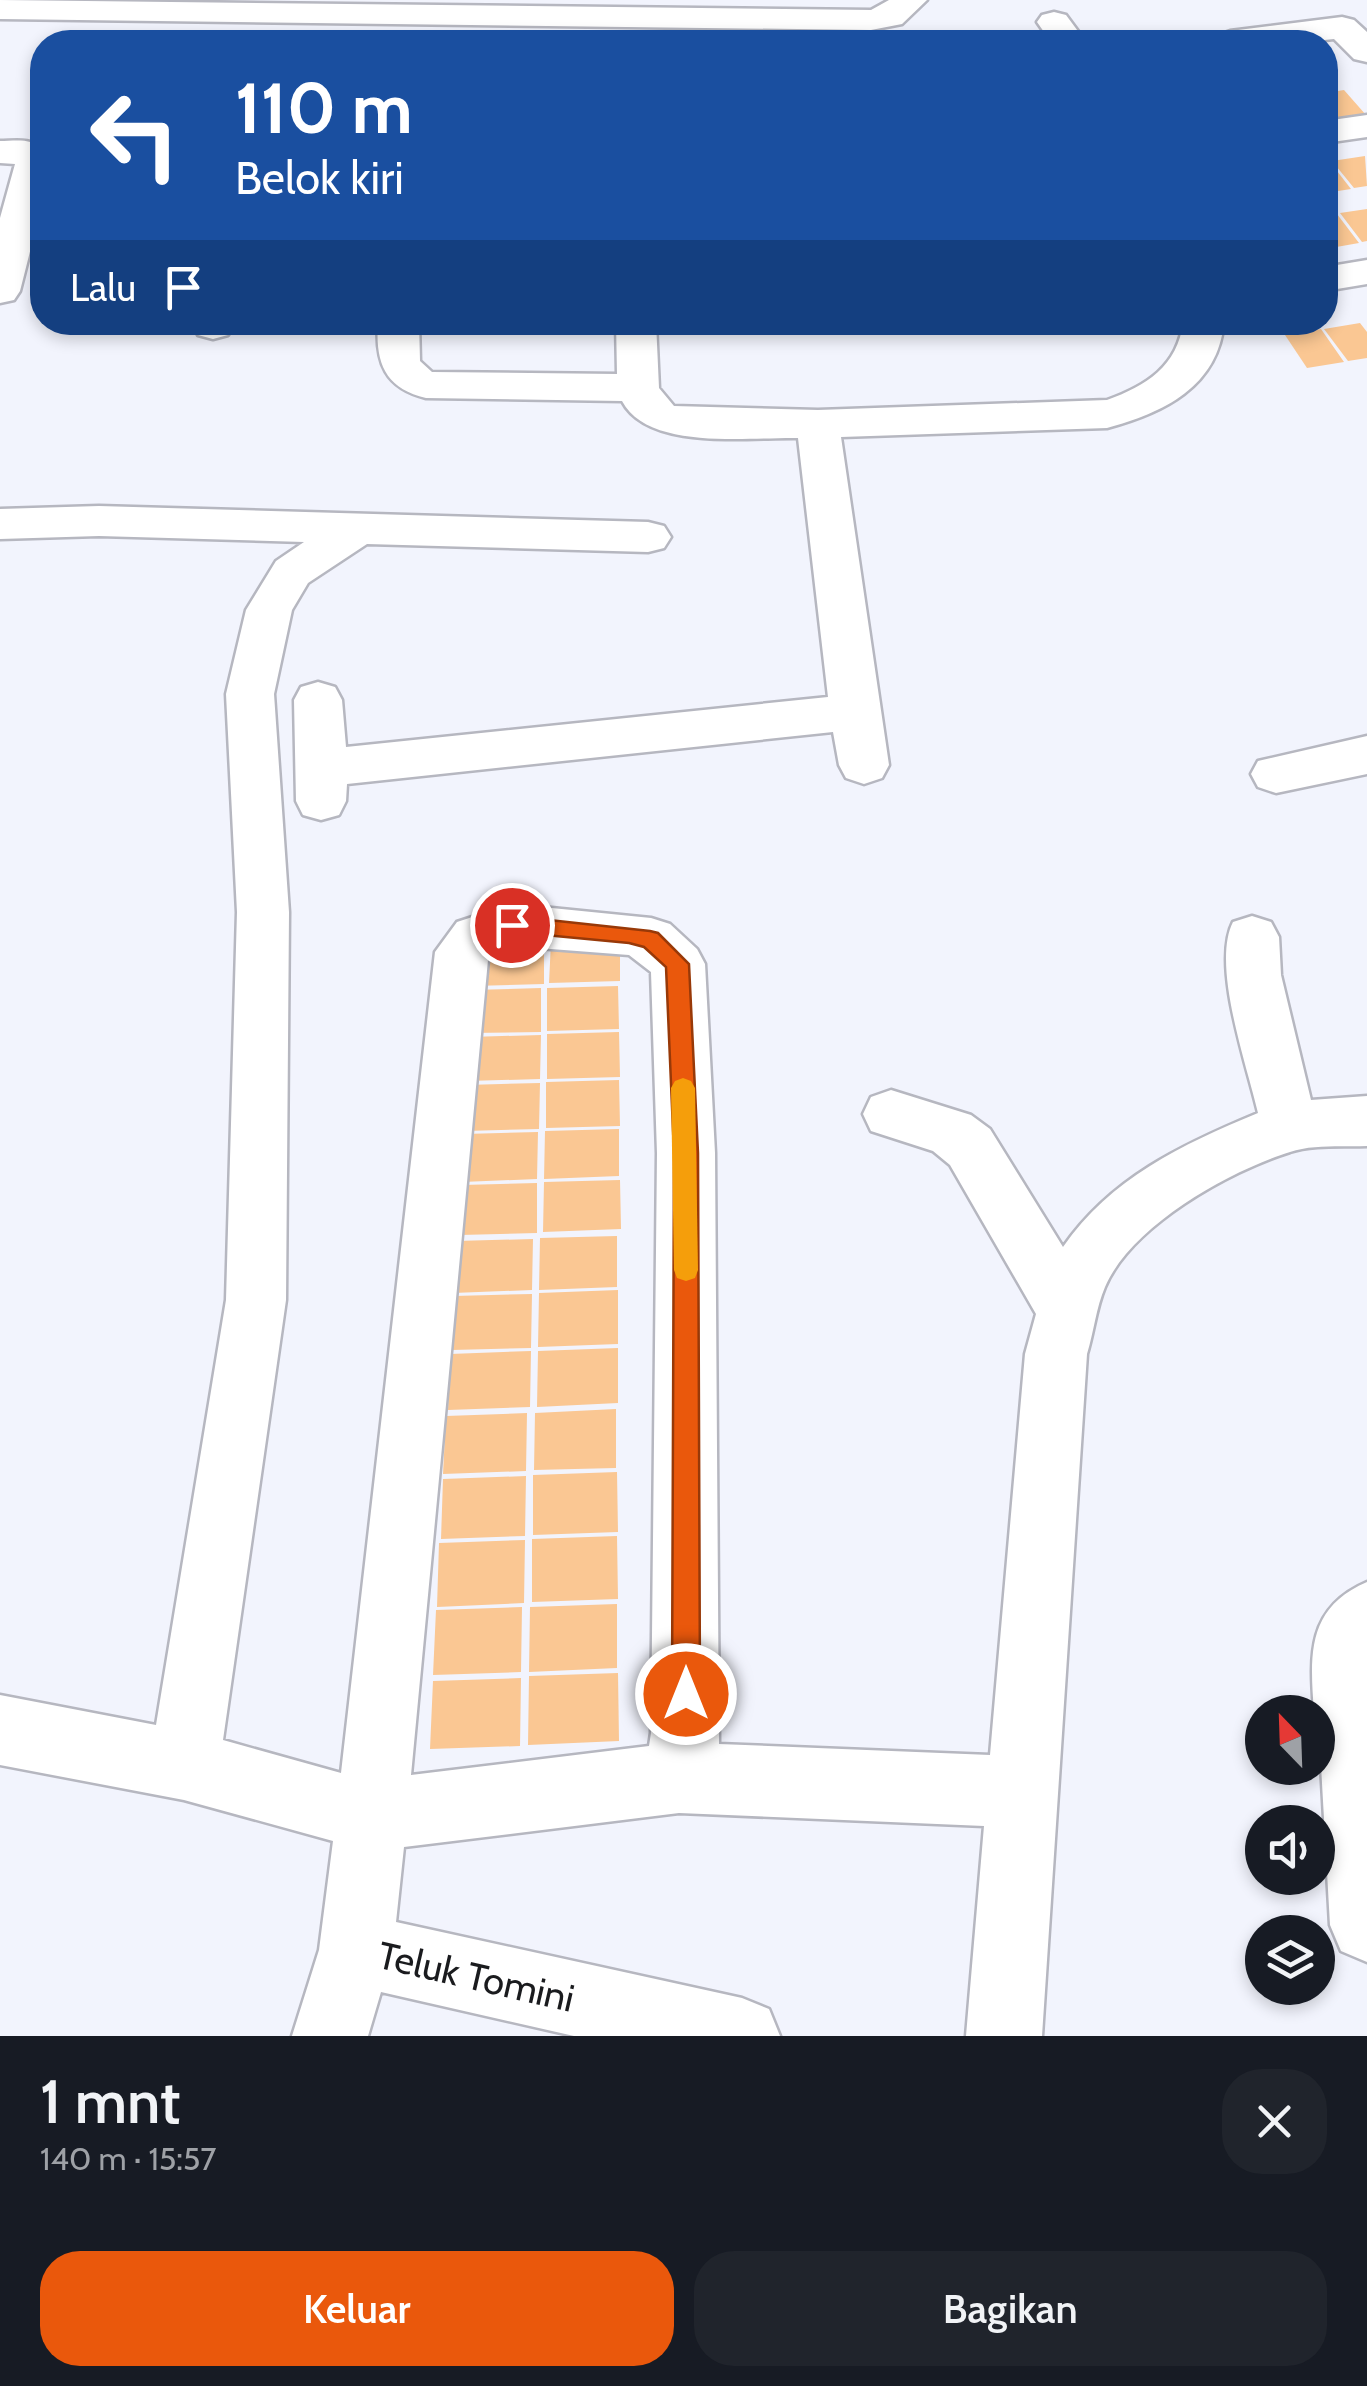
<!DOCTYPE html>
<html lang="id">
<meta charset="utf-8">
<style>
:root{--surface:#171b24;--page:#20242c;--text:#f1f3f6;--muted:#9ea1a6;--accent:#ea580c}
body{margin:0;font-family:Cabin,sans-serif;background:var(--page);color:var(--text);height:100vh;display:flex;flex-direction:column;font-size:38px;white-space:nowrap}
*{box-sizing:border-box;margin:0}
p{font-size:32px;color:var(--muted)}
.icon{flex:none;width:55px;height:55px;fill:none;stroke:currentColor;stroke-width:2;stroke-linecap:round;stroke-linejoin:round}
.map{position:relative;height:2036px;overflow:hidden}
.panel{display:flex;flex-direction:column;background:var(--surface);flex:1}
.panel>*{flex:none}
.hud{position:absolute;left:30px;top:30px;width:1308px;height:305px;border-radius:40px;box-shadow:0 5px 15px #0003;background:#1a4fa0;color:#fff;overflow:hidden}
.needle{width:65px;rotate:337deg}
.buttons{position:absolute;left:1245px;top:1695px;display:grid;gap:20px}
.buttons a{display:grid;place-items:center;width:90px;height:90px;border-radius:50%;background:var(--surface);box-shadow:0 5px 15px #0003;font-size:50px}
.pin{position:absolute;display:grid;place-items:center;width:85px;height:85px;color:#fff;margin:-42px;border:5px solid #fff;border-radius:50%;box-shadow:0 2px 10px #0007}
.me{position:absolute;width:110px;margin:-55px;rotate:0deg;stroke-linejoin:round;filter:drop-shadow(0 0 8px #0008)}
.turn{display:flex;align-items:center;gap:35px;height:210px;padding:0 40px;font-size:45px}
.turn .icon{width:130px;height:130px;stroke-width:2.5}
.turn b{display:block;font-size:70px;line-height:85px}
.then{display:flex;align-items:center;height:95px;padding:0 40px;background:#0003;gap:20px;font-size:38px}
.round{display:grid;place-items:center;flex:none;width:105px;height:105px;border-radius:40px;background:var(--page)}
.head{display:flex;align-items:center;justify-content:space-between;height:170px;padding:0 40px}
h1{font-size:60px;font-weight:600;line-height:75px}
.cta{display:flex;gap:20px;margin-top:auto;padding:20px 40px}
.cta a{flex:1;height:115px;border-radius:40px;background:var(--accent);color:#fff;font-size:40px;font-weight:600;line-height:115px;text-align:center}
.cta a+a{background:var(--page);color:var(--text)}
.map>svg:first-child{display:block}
</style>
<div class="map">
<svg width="1367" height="2036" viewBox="0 0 1367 2036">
<rect width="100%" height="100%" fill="#f2f4fd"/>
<path fill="#fac793" d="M1344 90 1366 115 1335 120 1325 109V93Z
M1365 156 1367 186 1354 188 1332 161Z
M1325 162H1330L1351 189 1325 193Z
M1367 209V241L1362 242 1340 213Z
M1337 214 1359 243 1325 249V216Z
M1360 323 1367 332V358L1348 361 1324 329Z
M1321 329 1344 362 1307 368 1285 335Z
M620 940V981L549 983 551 942Z
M544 942V984L473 986 475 944Z
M618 986 619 1029 547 1031V988Z
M541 988V1032L469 1033 471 990Z
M619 1032 620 1077 547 1079V1034Z
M541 1035 540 1079 467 1081 469 1037Z
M619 1080 620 1126 546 1128V1082Z
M540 1083 539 1129 465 1131 466 1085Z
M619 1129V1176L544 1179 545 1131Z
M538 1132 537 1179 462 1182 464 1134Z
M620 1180 621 1229 543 1232 544 1182Z
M537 1183V1233L460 1235 462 1185Z
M617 1236V1287L539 1290 540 1238Z
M533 1239 532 1290 453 1293 456 1241Z
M618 1290V1344L538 1347 539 1293Z
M532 1294 531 1348 452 1350 454 1296Z
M618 1348V1403L537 1407 538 1351Z
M531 1351 530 1407 448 1410 450 1354Z
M616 1409V1468L534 1470 535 1413Z
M527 1413 526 1471 443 1474 446 1416Z
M617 1472 618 1532 533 1535V1475Z
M526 1476 525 1536 441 1539 443 1479Z
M617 1536 618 1599 532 1602V1539Z
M525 1540 524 1603 437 1607 439 1543Z
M617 1604V1668L529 1672 530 1607Z
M522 1607 521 1672 433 1675 436 1610Z
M618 1673 619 1741 528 1745 529 1676Z
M521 1678 520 1746 430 1749 433 1681Z"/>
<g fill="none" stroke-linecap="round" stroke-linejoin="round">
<g stroke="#b6b7c0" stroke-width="5">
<path id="minor" d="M0 0 871 10 889 0H927L902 24 871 30 0 19Z
M1054 12 1066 15 1086 42H1051L1037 22 1042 15Z
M1342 17 1354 20 1367 32V62L1354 59 1334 39 1305 42H1212L1218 35 1230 31Z
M1367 115V137L1325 143V121Z
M0 141C14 141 33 137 42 150V204L20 291 14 300 0 303V218L15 164 0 163Z
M1367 260V284L1325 291V267Z
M193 322H234L228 335 213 339 198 335Z
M378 322H419L420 361 432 372 617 374 616 322H656L659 388 674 406 818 410 1107 400C1146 386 1178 366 1183 322H1224C1218 387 1163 413 1107 428L841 437 889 765 882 778 864 784 846 778 839 765 833 732 347 784 346 801 339 815 321 820 303 815 296 801 294 700 301 687 318 682 335 687 342 700 346 747 828 697 798 438C749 437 648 451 622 401L426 398C385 388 375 363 378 322Z
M99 506 648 522 664 526 671 537 664 548 648 552 367 544 308 583 292 610 274 694 289 912 286 1300 223 1740 341 1773 435 952 457 922 512 904 651 918 670 924 697 949 705 964 715 1153 719 1744 990 1755 1025 1354 1036 1314 950 1165 933 1151 871 1131 863 1114 871 1097 891 1090 971 1115 990 1129 1063 1247C1111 1178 1181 1145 1258 1113 1247 1065 1211 965 1233 922L1252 916 1271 922 1279 937 1281 975 1311 1100 1367 1096V1146C1343 1147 1313 1144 1290 1152 1229 1171 1131 1226 1105 1287 1096 1308 1094 1331 1087 1354L1042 2036H966L984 1826 679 1813 404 1847 396 1922 742 1998 769 2009 780 2036H574L381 1992 368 2036H292L319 1950 333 1841 184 1800 0 1765V1695L156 1725 226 1300 237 912 226 694 246 610 276 561 304 542 99 536 0 539V509ZM512 946 629 955 651 972 657 1153 651 1733 649 1746 411 1775 488 960 495 952Z
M1367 736V774L1276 793 1258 787 1251 774 1258 761Z
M1367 1582V1962L1341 1951 1330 1925 1318 1712H1314C1310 1656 1306 1608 1367 1582Z"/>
</g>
<use href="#minor" fill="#fff" fill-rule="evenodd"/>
</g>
<path fill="#ea580c" stroke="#983908" stroke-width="2.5" d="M512 916 650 931 658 933 689 964 698 1153 700 1694 696 1705 686 1709 676 1705 672 1694 674 1153 666 967 644 947 629 943 504 931 501 925Z"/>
<path fill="#f59e0b" d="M683 1078 691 1081 695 1088 698 1270 695 1278 686 1281 677 1278 674 1270 671 1088 675 1081Z"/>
<g text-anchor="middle" stroke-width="8" stroke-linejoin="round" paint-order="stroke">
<g font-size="38" fill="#1a1b1e" stroke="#fff">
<text transform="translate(476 1977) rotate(13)" y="13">Teluk Tomini</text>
</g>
</g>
</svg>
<div class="buttons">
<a><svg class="needle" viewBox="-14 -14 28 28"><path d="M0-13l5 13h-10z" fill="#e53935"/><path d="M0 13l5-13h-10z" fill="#9ea1a6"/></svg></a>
<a><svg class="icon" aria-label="sound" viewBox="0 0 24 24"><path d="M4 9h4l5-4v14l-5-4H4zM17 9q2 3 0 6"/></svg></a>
<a><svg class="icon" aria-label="layers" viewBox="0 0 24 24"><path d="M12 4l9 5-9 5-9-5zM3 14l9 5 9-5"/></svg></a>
</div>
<div class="pin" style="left:512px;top:925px;background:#d93025"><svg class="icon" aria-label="arrive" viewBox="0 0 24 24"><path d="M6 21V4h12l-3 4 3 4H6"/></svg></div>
<svg class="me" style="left:686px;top:1694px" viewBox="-20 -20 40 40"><circle r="17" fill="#ea580c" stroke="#fff" stroke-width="3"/><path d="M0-11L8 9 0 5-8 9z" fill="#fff"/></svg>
<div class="hud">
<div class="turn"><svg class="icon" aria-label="left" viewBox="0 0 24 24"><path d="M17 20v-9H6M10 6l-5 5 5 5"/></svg><div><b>110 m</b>Belok kiri</div></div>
<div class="then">Lalu<svg class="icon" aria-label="arrive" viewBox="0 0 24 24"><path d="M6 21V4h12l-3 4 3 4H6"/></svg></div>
</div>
</div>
<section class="panel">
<div class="head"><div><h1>1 mnt</h1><p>140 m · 15:57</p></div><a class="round"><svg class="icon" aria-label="close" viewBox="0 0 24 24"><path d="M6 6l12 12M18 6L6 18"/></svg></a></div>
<div class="cta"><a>Keluar</a><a>Bagikan</a></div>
</section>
